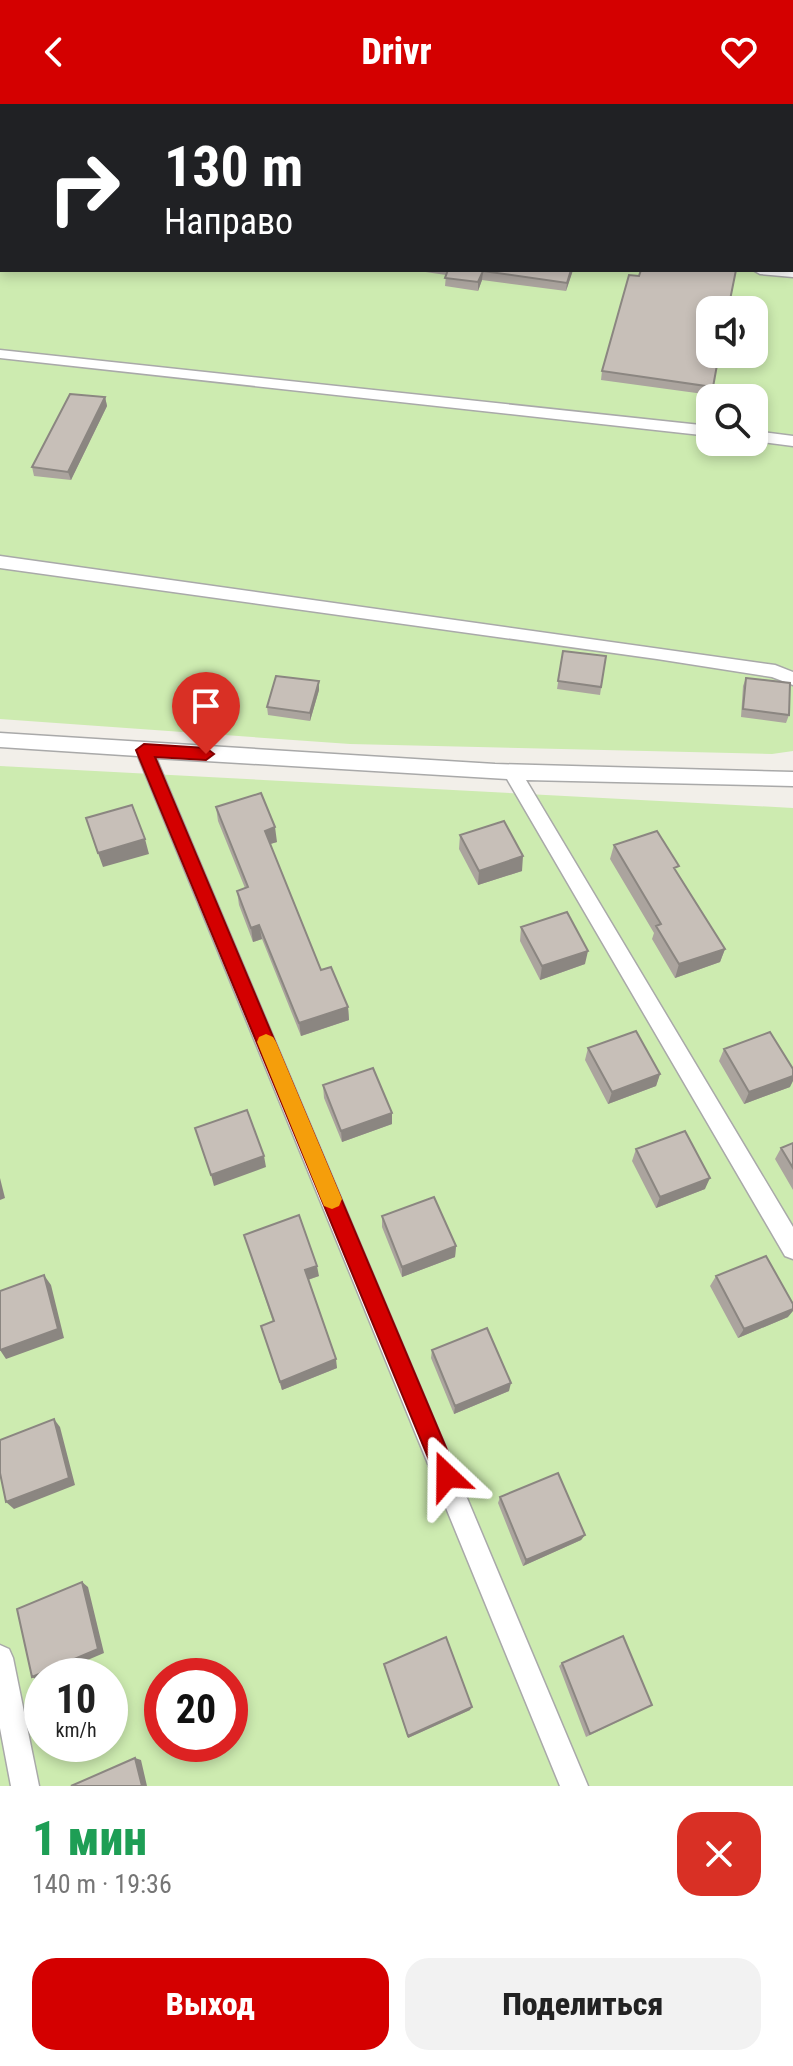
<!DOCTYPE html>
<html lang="ru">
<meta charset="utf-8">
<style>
:root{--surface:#fff;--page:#f2f2f2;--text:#222;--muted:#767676;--accent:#d40000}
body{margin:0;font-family:"Roboto Condensed",sans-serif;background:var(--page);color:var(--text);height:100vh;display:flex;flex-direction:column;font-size:30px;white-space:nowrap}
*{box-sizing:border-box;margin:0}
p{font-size:26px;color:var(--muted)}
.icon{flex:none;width:44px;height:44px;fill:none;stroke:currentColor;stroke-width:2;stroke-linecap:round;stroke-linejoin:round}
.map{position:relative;height:1682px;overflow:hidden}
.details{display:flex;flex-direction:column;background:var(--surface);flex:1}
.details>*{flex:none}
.banner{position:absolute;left:0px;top:0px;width:794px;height:168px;box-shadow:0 4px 12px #0003;background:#202124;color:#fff;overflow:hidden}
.buttons{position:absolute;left:696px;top:192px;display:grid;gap:16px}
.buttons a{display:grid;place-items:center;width:72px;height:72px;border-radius:16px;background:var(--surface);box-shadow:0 4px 12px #0003;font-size:40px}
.speed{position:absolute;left:24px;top:1554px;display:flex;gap:16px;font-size:40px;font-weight:700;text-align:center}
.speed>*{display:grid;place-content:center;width:104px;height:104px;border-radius:50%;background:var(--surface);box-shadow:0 4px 12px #0003;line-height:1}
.speed small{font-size:20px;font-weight:400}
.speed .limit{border:12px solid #d22;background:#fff;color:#111}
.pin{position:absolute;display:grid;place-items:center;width:68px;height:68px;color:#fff;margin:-82px -34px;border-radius:50% 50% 50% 0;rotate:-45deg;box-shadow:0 0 8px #0007}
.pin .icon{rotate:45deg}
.me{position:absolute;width:88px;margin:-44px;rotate:337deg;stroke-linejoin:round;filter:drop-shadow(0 0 6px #0008)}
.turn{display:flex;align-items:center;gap:28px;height:168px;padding:0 32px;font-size:36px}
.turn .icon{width:104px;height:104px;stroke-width:2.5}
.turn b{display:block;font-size:56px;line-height:68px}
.round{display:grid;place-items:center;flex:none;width:84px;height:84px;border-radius:24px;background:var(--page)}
.headline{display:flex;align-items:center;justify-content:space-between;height:136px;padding:0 32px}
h1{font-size:48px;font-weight:800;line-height:60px;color:#1e9e55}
.button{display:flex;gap:16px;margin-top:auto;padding:16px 32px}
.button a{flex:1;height:92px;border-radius:24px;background:var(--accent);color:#fff;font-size:32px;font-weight:800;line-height:92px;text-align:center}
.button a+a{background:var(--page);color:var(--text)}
header{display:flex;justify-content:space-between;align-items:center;height:104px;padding:0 32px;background:var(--accent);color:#fff;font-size:36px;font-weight:800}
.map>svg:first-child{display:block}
</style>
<header><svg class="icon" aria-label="back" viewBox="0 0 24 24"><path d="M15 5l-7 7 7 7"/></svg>Drivr<svg class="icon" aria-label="heart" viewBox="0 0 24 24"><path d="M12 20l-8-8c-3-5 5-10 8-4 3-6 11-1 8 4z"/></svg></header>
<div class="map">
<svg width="793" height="1682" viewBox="0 0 793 1682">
<rect width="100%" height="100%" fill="#f2efe9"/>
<path fill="#cdebb0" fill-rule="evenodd" d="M0 0H793V647L772 650 350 640 0 615ZM2 2H792V166H2ZM710 206H754V250H710ZM710 294H754V338H710Z
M0 662 793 704V1682H0ZM42 1572H110V1640H42ZM162 1572H230V1640H162Z"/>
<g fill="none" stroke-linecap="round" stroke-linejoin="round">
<g stroke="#a9a9a9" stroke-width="3">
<path id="lane" d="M549 0H578L579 2H550Z
M792 22H793V30H792Z
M0 82 2 83V91L0 90Z
M793 165V173L760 170 753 166Z
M0 246 710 322V332L0 254Z
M754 327 793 332V342L754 337Z
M0 452 775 561 793 568V581L772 573 657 555 0 464Z
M0 629 495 660 793 668V682L526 676 793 1123V1155L785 1152 507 675 156 654 588 1682H560L138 652 0 643Z
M0 1541 9 1545 13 1554 39 1682H11L0 1624Z"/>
</g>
<use href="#lane" fill="#fff" fill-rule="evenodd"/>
</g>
<path fill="#aba49e" d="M0 0H254L253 2H2V51H0Z
M412 166H573L566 187 482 176 478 187 445 182 446 171Z
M639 172 719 250 711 291 601 276 602 267Z
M105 293 107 302 71 376 34 372 32 363Z
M563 547 606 552 600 591 557 585Z
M746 574 789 611 786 619 741 613 743 582Z
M319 577V586L310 617 268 611 267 603Z
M216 703 277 738 270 740 321 866 348 903 349 916 301 932 262 835 253 838 239 801 237 787 245 784 218 717Z
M460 731 522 767 478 781 459 745Z
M614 741 677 768 725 845 720 858 675 874 652 835 654 829 610 755Z
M521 823 585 860 540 876 520 837Z
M588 944 660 970 656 982 608 1000 585 956Z
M724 945 790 983 744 1000 719 957Z
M323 981 392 1020 342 1038 324 994Z
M793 1039V1086L775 1055 781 1044Z
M636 1045 705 1085 656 1104 632 1057Z
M382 1112 456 1142 455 1153 402 1173 382 1123Z
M244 1131 319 1172 308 1176 337 1264 282 1286 261 1222 273 1218Z
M716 1172 788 1213 738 1234 710 1182Z
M432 1246 509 1287 454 1310 431 1254Z
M500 1393 585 1431 581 1436 523 1462 498 1399Z
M562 1559 652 1601 586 1633 559 1562Z
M384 1560 470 1606 408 1634Z"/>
<path fill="#8b8681" d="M571 166H573L566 187 567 179Z
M483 167 482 176 478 187V178Z
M105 293 107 302 71 376 68 368Z
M319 577V586L310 617V609Z
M275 723 277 738 267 741 265 727Z
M145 735 149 750 103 763 98 749Z
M523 752 522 767 478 781 479 767Z
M259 821 262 835 253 838 251 824Z
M725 845 720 858 675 874 679 860Z
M588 847 585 860 540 876 542 862Z
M348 903 349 916 301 932 299 919Z
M660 970 656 982 608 1000 612 988Z
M793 972V977L790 983 744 1000 749 988Z
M392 1009V1020L342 1038 341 1027Z
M264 1052 266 1063 214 1082 211 1071Z
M0 1074 5 1094 0 1096Z
M710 1074 705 1085 656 1104 660 1093Z
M456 1142 455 1153 402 1173V1163Z
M317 1162 319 1172 307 1176 305 1166Z
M44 1171 51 1181 64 1234 6 1255 0 1246Z
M793 1205V1207L788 1213 738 1234 744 1225Z
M336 1255 337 1264 282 1286 280 1278Z
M511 1279 509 1287 454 1310 455 1302Z
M54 1315 60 1323 75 1381 14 1405 6 1398Z
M585 1431 581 1436 523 1462 526 1456Z
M82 1478 88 1483 104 1549 50 1572H42V1575L39 1577 32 1573Z
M472 1603 470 1606 408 1634V1632Z
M135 1654 141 1656 147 1682H142Z"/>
<path fill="#c7bfb8" stroke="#8b8681" stroke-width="2" d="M0 0H171L170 2H2V43L0 42Z
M229 0H248L247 2Z
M448 166H571L567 179 483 167 478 178 445 174Z
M641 166H736L728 206H710V250H719L713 283 602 267 629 171 639 172Z
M70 290 105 293 68 368 32 363Z
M563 547 606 552 601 583 558 577Z
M276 572 319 577 310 609 267 603Z
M746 574 790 579 789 611 743 605Z
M261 689 275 723 265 727 321 866 331 863 348 903 299 919 259 821 251 824 237 787 248 783 216 703Z
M132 701 145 735 98 749 86 714Z
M504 717 523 752 479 767 460 731Z
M657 727 679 762 674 764 725 845 679 860 656 822 661 820 614 741Z
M567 808 588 847 542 862 521 823Z
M636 927 660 970 612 988 588 944Z
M770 928 793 965V972L749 988 724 945Z
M373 964 392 1009 341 1027 323 981Z
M247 1006 264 1052 211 1071 195 1024Z
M685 1027 710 1074 660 1093 636 1045Z
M793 1039V1064L781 1044Z
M434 1093 456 1142 402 1163 382 1112Z
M299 1111 317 1162 305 1166 336 1255 280 1278 261 1222 274 1217 244 1131Z
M766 1152 793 1200V1205L744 1225 716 1172Z
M44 1171 58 1225 0 1246V1187Z
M487 1224 511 1279 455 1302 432 1246Z
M54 1315 69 1374 6 1398 0 1369V1336Z
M558 1369 585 1431 526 1456 500 1393Z
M82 1478 98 1545 32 1573 17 1505Z
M623 1532 652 1601 590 1630 562 1559Z
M446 1533 472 1603 408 1632 384 1560Z
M135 1654 142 1682H71Z"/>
<path fill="#d40000" stroke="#8a0000" stroke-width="2" d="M144 640 206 644 214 650 206 656 155 653 458 1372 455 1380 447 1383 439 1380 136 646Z"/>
<path fill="#f59e0b" d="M266 930 273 933 276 938 342 1095 339 1102 332 1105 324 1102 321 1095 257 938 259 933Z"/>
</svg>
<div class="buttons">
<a><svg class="icon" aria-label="sound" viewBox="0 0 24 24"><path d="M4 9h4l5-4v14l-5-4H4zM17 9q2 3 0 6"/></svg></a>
<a><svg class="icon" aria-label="search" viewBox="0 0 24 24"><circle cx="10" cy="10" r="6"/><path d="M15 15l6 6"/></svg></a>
</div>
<div class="speed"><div>10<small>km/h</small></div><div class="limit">20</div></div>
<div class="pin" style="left:206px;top:650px;background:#d93025"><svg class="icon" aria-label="arrive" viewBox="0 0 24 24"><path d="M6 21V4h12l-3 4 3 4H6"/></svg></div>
<svg class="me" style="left:447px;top:1372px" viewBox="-20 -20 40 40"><path d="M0-17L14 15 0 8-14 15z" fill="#d40000" stroke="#fff" stroke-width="4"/></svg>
<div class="banner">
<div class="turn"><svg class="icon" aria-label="right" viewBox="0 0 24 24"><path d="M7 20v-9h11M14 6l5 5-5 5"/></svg><div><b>130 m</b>Направо</div></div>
</div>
</div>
<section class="details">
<div class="headline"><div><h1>1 мин</h1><p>140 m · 19:36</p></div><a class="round" style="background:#d93025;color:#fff"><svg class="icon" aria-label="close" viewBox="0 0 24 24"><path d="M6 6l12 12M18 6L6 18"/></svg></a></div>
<div class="button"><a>Выход</a><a>Поделиться</a></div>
</section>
